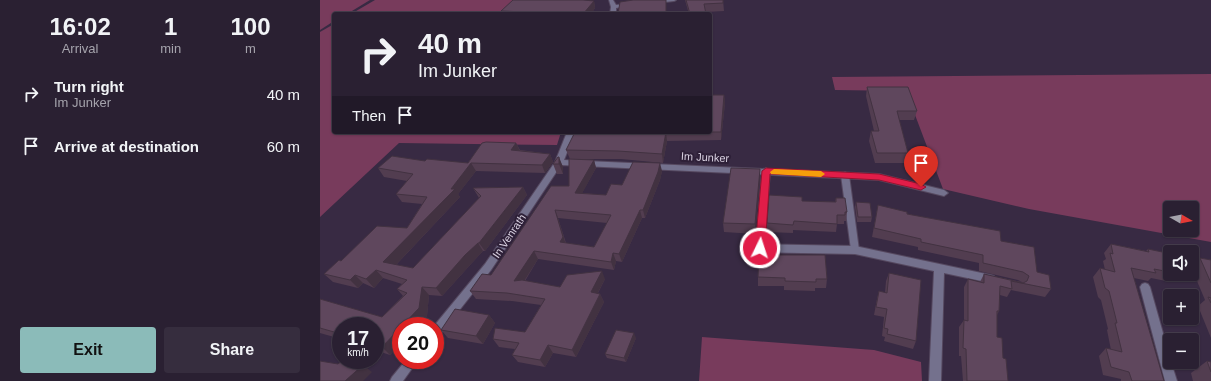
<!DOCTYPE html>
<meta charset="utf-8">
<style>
:root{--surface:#2a2032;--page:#362d3e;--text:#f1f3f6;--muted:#a5a3ac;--line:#463e4d;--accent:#8bbbb9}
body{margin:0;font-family:Arial,sans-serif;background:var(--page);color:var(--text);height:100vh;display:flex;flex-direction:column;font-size:15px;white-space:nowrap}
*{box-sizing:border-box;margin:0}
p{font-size:13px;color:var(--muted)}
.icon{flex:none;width:22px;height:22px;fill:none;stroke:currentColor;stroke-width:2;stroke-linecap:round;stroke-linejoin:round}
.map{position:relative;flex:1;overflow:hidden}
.panel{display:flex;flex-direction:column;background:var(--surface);width:320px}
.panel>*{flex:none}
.guide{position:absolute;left:12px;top:12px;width:380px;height:122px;border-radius:4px;box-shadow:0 1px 3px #0004,0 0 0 1px var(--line);background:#2a2032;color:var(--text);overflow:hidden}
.needle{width:26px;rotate:99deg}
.controls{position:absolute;left:843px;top:201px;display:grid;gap:8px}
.controls a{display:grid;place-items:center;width:36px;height:36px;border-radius:4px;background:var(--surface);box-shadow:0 1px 3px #0004,0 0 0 1px var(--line);font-size:20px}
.speed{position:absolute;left:12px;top:317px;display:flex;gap:8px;font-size:20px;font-weight:700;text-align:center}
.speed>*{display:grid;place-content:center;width:52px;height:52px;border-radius:50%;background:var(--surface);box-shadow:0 1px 3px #0004,0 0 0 1px var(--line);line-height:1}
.speed small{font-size:10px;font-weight:400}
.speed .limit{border:6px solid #d22;background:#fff;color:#111}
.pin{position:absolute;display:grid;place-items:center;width:34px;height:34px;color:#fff;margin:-41px -17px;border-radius:50% 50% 50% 0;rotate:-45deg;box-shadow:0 0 4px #0007}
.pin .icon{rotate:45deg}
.me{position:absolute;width:44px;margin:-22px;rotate:4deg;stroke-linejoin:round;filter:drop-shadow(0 0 3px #0008)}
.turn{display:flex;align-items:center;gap:14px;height:84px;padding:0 20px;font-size:18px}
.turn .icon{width:52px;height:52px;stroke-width:2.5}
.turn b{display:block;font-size:28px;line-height:34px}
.then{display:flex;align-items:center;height:38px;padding:0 20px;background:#0003;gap:8px;font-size:15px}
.eta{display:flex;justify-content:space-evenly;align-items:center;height:68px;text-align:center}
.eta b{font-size:24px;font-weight:700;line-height:28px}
.primary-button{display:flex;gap:8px;margin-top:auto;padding:8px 20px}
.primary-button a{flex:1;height:46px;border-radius:4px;background:var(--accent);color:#111;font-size:16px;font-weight:700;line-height:46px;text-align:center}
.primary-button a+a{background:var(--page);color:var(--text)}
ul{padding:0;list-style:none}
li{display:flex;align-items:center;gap:12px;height:52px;padding:0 20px}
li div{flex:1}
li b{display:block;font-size:15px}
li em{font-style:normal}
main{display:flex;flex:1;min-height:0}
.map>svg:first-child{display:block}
</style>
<main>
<section class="panel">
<div class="eta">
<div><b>16:02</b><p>Arrival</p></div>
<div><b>1</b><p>min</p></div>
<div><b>100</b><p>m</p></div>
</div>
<ul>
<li><svg class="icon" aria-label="right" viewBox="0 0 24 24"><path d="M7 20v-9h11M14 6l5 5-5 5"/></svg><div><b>Turn right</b><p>Im Junker</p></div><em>40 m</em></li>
<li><svg class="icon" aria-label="arrive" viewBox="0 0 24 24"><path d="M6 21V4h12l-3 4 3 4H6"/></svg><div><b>Arrive at destination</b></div><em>60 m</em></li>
</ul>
<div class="primary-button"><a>Exit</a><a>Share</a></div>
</section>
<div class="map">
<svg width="891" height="381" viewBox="0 0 891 381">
<rect width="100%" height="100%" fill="#382a43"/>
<path fill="#783b5c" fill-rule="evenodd" d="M0 0H50L27 14H14V21L0 30Z
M55 0H198L184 14H31Z
M14 24V132H241L237 145 79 143 0 217V32Z
M891 74V242L709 209 623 189 586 91 515 90 512 77ZM850 208H872V230H850Z
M382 337 554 350 601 362 602 381H379Z"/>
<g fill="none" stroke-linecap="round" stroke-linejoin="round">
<g stroke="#55485f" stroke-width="2">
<path id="service" d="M446 168 450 171 444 249 443 252 440 253 437 252 436 249 442 171Z
M525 172 529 175 539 250 538 253 535 254 532 253 531 250 521 175Z"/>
</g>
<g stroke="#55485f" stroke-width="2">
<path id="minor" d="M289 0H293L296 5 309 4 311 5 296 8V14H290L291 7Z
M356 0 354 1 336 3 334 2 341 0Z
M247 132H255L244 160 559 174 624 190 628 193 624 196 559 180 241 165 171 270 119 336 115 338 114 326 165 264 235 162Z
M433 244 535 246 671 275 674 276 676 279 674 282 671 283 624 273 621 381H609L614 271 535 254 433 252 430 250 429 248 430 246Z
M825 283 828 284 830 287 850 358V362H851L857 381H845L820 287 822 284Z
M86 360H98L83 381H70L72 377Z"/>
</g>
<use href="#service" fill="#74718d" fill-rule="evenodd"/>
<use href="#minor" fill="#74718d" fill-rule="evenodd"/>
</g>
<path fill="#523d50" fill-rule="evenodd" d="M365 0H403L404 11 386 12V14H369Z
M274 1 275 8 271 14H183L181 11Z
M547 87 597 111 594 120H579L588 153 586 163H555L549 141 551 131H554L546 96Z
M404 95 405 103 401 140 347 141 343 163 301 159H250L274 160 276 168 262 193 286 195 302 185 342 171 340 180 325 218H322L302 262 296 261 294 270 218 259 205 281 240 287 285 279 278 293 280 294 284 302 256 357 233 353 225 367 198 362 192 355 195 349 179 347 173 339 205 332 221 305 192 301 156 299 150 291 171 275 249 186 250 159 246 150ZM238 218 287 223 274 247 246 243Z
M196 143 200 150 230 154 233 162 225 173 156 171 138 194 140 197 76 265 93 268 159 198 153 188 203 187 207 195 165 251H163L151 264 122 296 109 295 107 316 70 355 55 350V326H21V339L0 333V299L62 317 83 296 77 289 82 284 63 278 54 288 43 283 38 288 13 282 4 274 21 261 87 228 102 204 82 202 76 194 87 181 64 177 58 168 105 161 148 163Z
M238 157 243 167V174H237L233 164Z
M440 178 435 234 404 232 403 223Z
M516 198 527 212 526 221H524V224H517L516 232 473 230V233L447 232V223L482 201 515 202Z
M536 202 552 217 551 222H537L535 207Z
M558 205 681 241 717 272 731 289 725 297 691 290 687 297 680 295 679 311 677 315V337L688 381H643L641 356H639V327L644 320V287L648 279 660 282 664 274 702 282 698 280 659 271V263L598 250V247L552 237Z
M791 244 826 251 828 249 850 272V274H853L846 281 831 278 828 281 814 278 844 381H801V379L783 375 779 356 786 348 791 350 787 330 788 329 781 300 778 297 773 277 780 268 785 270 783 261 786 259 784 253Z
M505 255 507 279 506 288H495V291L464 290V286H438V277Z
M880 258 891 260V338L878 306 885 300 872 269V266Z
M569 273 596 341 593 349 564 341 565 337 562 336 564 317 554 315 557 299 559 291 565 293 566 281Z
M169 315 175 323 163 344 128 338 121 330Z
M316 338 306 362 287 358 285 354Z
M887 361 891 362V381H873L871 373Z"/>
<path fill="#423241" d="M274 1 275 8 271 14H263Z
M404 95 405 103 401 140V132Z
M346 132 347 141 343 163 342 154Z
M196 143 200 151 191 150Z
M230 154 233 162 225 173 222 165Z
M239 157 243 167V174L239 164Z
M274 160 276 168 258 201 255 193Z
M151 163 156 171 138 194 140 197 71 270 63 262 131 189Z
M340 163 342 171 340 180 325 218 323 210Z
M440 169V178L435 234V224Z
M203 187 207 195 165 251 159 243Z
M235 210 238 218 246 245 240 242Z
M320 210 322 218 302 262 299 254Z
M158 243 163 251 151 264 122 296 116 288 145 255Z
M214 251 218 259 199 289 194 281Z
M293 253 296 261 294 270 291 262Z
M56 270 63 278 54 288 46 279Z
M282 271 285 279 274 300 271 292Z
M35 275 43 283 38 288 30 280Z
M102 287 109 295 107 316 98 326H82Z
M280 294 284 302 256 357 252 350Z
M169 315 175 323 163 344 156 336Z
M81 327V344L70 355 62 347Z
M314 333 316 338 306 362 304 358Z
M228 345 233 353 225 367 220 360Z
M43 365 52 372 43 381H25Z"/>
<path fill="#5f475d" stroke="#423241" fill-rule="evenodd" d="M193 0H263L274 1 263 14H226L227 13 181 11Z
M313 0H346V14H298L300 2Z
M366 0H403V3L384 4 386 14H370Z
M547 87H588L597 111H577L588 153H557L551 131H559Z
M390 95H404L401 132H390Z
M255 132H379H346L342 154 298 151 246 150Z
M166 142 196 143 191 150 230 154 222 165 151 163 131 189H135L63 262 93 268 161 196 153 188 203 187 159 243H158L145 255 116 288 102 287 99 308 82 326H81V327L62 347 55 345V326H21V334L0 328V299L62 317 87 293 77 289 87 280 56 270 46 279 35 275 30 280 4 274 19 260 21 261 57 226 87 228 107 197 76 194 93 174 58 168 72 156 105 161 107 159 148 163 162 143Z
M238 157H239V164H233Z
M249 159 274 160 255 193 286 195 291 184 302 185 313 162 340 163 338 172 323 210H320L299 254 293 253 291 262 214 251 194 281 202 280 240 287 247 275 282 271 271 292 280 294 252 350 228 345 220 360 192 355 199 343 173 339 175 328 205 332 225 299 187 293 150 291 162 274 171 275 231 186H249ZM235 210 291 215 274 247 240 242 243 237Z
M411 168 440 169 435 224 403 223Z
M449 195 482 197V201L516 202V198H525L527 212H525V215H517V224L474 221 473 225 447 223Z
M536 202 550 203 552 217H538Z
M558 205 587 212V214L680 231 681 241 714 247 717 272 729 275 731 289 691 281 692 289 680 286 679 311H677V337L682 338 683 358 686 359 688 381H647L646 349 643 348 644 320 648 321V279L664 283V274L703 283 707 281 709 276 703 272 663 263V255L601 242V239L554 228Z
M791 244 829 252 828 249 847 253 850 261V272L834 269 836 273 811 268 844 381H812L809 372 791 367 786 348 802 352 795 323H797L789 291 785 288 780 268 795 272 790 253 793 254Z
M439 255H505L507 279H496V282L465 281V278L438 277Z
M880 258 891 260V283Z
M569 273 601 280 596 341 567 334 568 329 564 328 567 309 556 307 559 291 567 293Z
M888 297 891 298V303Z
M135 309 169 315 156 336 121 330Z
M296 330 314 333 304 358 285 354Z
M23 360H25L43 365 25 381H0V361L18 364Z
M887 361 891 362V372Z"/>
<path fill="#e11d48" stroke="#92132f" d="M446 168 559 174 601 184 606 187 601 190 559 180 450 174 445 248 444 251H437L435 248 442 171Z"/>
<path fill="#f59e0b" d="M454 169 501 171 505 174 501 177 451 174 450 172Z"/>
<g text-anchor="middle" stroke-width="4" stroke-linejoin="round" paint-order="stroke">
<g font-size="11" fill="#d7cfdf" stroke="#2e2038">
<text transform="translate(385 157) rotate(3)" y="4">Im Junker</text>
<text transform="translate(189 236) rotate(-56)" y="4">In Venrath</text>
</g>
</g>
</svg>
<div class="controls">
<a><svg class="needle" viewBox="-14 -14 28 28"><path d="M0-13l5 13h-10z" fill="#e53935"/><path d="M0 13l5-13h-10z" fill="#a5a3ac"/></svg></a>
<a><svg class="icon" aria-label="sound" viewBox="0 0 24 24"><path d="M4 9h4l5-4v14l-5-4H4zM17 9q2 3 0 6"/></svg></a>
<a>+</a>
<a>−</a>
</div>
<div class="speed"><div>17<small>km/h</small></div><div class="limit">20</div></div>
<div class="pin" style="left:601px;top:187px;background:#d93025"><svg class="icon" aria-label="arrive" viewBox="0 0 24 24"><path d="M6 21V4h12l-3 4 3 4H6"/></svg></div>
<svg class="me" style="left:440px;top:248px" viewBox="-20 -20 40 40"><circle r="17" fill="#e11d48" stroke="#fff" stroke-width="3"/><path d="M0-11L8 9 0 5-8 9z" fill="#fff"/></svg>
<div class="guide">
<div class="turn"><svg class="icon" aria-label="right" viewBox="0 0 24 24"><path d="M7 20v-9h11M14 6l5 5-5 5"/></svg><div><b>40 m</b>Im Junker</div></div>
<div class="then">Then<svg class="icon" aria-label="arrive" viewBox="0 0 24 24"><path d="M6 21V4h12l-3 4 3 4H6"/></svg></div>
</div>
</div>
</main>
